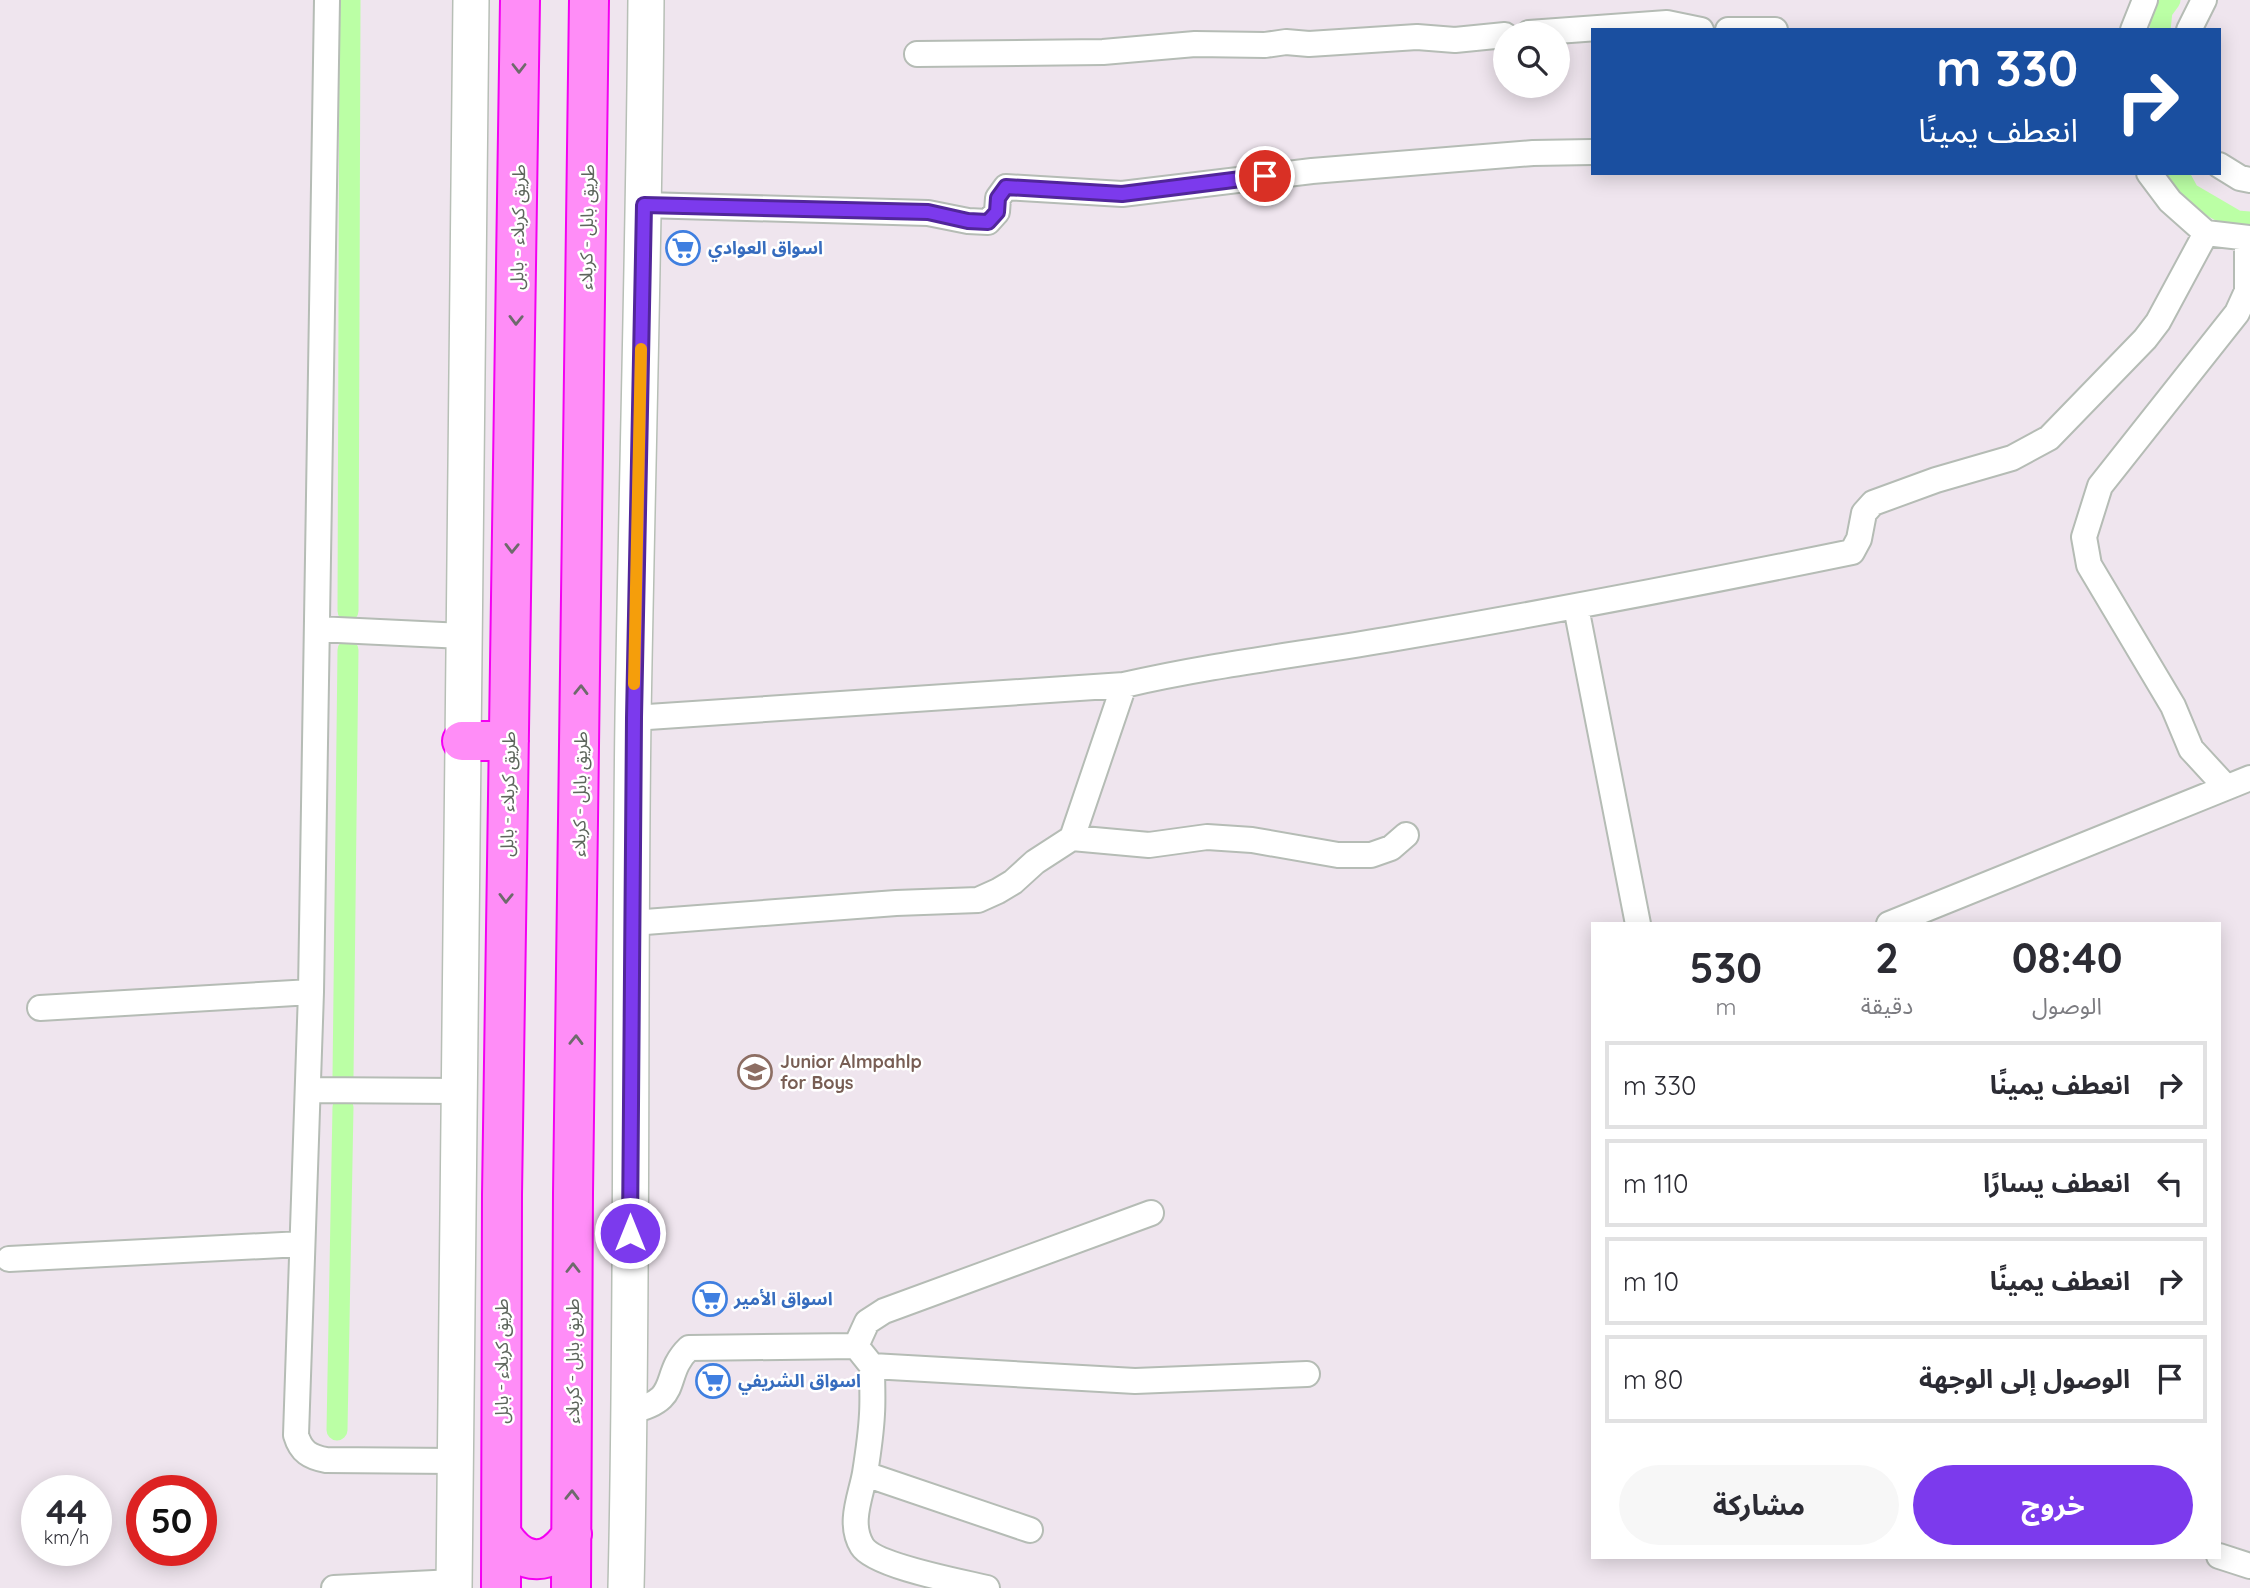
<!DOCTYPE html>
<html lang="ar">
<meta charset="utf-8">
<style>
:root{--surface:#fff;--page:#f7f7f7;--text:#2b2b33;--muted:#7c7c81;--line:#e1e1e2;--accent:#7c3aed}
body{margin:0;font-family:Quicksand,"Noto Sans Arabic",sans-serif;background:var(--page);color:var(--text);direction:rtl;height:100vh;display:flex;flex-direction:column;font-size:26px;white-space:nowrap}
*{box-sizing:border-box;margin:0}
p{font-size:23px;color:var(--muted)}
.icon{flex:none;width:38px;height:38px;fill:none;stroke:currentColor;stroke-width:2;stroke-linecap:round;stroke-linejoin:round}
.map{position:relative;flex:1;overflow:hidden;direction:ltr}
.panel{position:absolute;left:1591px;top:922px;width:630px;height:637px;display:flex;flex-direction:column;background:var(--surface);border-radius:0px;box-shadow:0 4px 18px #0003;direction:rtl}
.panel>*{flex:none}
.banner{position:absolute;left:1591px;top:28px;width:630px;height:147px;border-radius:0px;box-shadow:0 4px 18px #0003;direction:rtl;background:#1a4fa0;color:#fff;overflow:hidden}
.buttons{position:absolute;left:1493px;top:21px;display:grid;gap:14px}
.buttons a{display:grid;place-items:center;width:77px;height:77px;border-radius:50%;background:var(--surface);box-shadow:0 4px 18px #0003;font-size:35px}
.speed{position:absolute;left:21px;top:1475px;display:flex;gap:14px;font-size:35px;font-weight:700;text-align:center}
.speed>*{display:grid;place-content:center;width:91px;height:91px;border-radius:50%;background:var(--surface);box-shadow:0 4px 18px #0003;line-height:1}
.speed small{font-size:18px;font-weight:400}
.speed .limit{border:10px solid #d22;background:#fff;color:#111}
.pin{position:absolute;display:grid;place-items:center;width:60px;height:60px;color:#fff;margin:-30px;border:4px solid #fff;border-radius:50%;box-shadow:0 2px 7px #0007}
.me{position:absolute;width:77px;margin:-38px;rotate:0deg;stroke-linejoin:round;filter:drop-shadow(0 0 5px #0008)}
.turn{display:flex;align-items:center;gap:24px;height:147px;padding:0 28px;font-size:32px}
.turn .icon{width:91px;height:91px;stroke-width:2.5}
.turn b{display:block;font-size:49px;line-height:60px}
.eta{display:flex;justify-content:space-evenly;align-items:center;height:119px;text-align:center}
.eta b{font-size:42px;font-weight:700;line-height:49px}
.cta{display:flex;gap:14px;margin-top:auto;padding:14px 28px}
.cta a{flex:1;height:80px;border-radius:42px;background:var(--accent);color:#fff;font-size:28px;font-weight:700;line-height:80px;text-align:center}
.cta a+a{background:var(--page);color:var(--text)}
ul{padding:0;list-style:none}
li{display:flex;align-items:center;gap:21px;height:88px;margin:0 14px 10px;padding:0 14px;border:4px solid var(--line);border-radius:0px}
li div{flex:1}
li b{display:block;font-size:26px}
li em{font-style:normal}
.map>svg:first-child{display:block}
</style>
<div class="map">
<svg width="2250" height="1588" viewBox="0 0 2250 1588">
<rect width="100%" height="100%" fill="#efe5ee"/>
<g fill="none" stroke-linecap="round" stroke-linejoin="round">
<path stroke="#bbffa5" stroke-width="21" d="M2160 30 2162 11 2170 0
M2178 173 2189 193 2237 221 2250 222
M348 611 350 0
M343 1077 348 650
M337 1430 343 1107"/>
<g stroke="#b5bcb5" stroke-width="28">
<path id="street" d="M327 0 311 992 296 1435C301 1452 310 1457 326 1460L455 1461
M1728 30H1775
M2133 30 2145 0
M2189 30 2204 0
M1529 33 1667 23 1701 30
M917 54 1103 52 1195 44 1265 45 1286 42 1309 44 1417 37 1455 40 1505 35
M2219 165 2240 178 2250 180
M2149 173 2170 201 2206 233 2250 238
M644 205 928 213 968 221 988 222 997 212 998 198 1006 187 1122 194 1312 171 1533 153 1592 152
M1576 607 1638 924
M317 629 463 636
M633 718 1124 685C1214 664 1306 654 1397 638 1549 612 1701 583 1852 552L1859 539 1864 513 1873 503 1936 480 2012 458 2049 438 2145 339 2158 322 2206 233
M2226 787 2191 749 2173 706 2089 565 2084 537 2100 486 2237 313 2247 291V238
M1072 838 1149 845 1207 837 1252 840 1338 855H1371L1391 848 1406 835
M632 923 896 903 978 900 998 891 1013 882 1035 862 1072 838 1124 685
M1889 924 2250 778
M40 1008 311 992
M308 1090 459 1091
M9 1259 301 1244
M856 1346 872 1366 1135 1381 1307 1374
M856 1346 867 1322 884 1311 1151 1213
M872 1366C872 1382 873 1398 872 1414 871 1433 868 1454 865 1473 861 1496 848 1523 862 1546 874 1566 962 1582 987 1588
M630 1411C684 1400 660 1376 689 1348L856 1346
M865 1474 1030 1530
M2219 1556 2250 1566
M334 1588 454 1582"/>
</g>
<g stroke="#b7bfb6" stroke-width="38">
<path id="secondary" d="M454 1588 471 0
M626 1588C633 1298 629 1008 633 718 637 479 644 239 646 0"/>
</g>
<g stroke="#f400f2" stroke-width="42">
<path id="highway" d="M462 741H509
M502 1535C523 1568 551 1567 572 1534
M501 1588 502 1195 520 0
M571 1588 573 1193 589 0"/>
</g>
<use href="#street" stroke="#fff" stroke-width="24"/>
<use href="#secondary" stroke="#fff" stroke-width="35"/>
<use href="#highway" stroke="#ff8df7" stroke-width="38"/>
</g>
<defs><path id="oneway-chevron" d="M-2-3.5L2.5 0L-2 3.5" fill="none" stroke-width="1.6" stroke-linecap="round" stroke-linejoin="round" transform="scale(1.75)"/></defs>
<g stroke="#6e6a6c">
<use href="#oneway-chevron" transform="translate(519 68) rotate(90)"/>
<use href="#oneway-chevron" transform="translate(516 320) rotate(91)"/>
<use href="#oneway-chevron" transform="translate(512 548) rotate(91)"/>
<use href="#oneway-chevron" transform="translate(581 690) rotate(-89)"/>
<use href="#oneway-chevron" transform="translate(506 898) rotate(91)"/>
<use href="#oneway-chevron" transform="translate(576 1040) rotate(-89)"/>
<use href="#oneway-chevron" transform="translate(573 1268) rotate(-90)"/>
<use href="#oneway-chevron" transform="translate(572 1495) rotate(-89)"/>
</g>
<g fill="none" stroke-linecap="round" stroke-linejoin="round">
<g stroke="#51269a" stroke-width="18">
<path id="route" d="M630 1233 634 718 644 205 928 212 968 221 988 222 997 212 998 198 1006 187 1122 194 1265 176"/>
</g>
<use href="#route" stroke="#7c3aed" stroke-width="12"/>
<path stroke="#f59e0b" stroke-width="12" d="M634 684 641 349"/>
</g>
<defs>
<g id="supermarket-ring" transform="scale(1.75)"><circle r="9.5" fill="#fff" stroke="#3f7fe0" stroke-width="1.5"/><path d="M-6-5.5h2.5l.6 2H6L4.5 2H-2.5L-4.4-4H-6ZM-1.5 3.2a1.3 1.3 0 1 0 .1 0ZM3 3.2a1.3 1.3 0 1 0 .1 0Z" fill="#3f7fe0"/></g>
<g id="school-ring" transform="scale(1.75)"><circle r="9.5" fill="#fff" stroke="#8d6e63" stroke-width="1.5"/><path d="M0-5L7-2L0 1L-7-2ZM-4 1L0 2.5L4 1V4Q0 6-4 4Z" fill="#8d6e63"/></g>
</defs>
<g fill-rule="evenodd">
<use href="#supermarket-ring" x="683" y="248"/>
<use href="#school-ring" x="755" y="1072"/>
<use href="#supermarket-ring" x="710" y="1299"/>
<use href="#supermarket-ring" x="713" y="1381"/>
</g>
<g text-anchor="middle" stroke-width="5" stroke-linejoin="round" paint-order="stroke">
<g font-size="18" fill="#5e665d" stroke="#fff">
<text transform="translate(518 227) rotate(-89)" y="6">طريق كربلاء - بابل</text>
<text transform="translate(587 227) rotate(-89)" y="6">طريق بابل - كربلاء</text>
<text transform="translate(508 794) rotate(-89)" y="6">طريق كربلاء - بابل</text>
<text transform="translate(580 794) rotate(-89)" y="6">طريق بابل - كربلاء</text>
<text transform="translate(502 1361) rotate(-90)" y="6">طريق كربلاء - بابل</text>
<text transform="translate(573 1361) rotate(-90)" y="6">طريق بابل - كربلاء</text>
</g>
<g font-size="18" font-weight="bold" fill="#366cbe" stroke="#fff" text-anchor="start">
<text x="708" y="254">اسواق العوادي</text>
<text x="734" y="1305">اسواق الأمير</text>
<text x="738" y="1387">اسواق الشريفي</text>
</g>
<g font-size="18" font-weight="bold" fill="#785e54" stroke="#fff" text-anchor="start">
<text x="780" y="1068">Junior Almpahlp<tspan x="780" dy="21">for Boys</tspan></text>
</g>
</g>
</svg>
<div class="buttons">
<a><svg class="icon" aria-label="search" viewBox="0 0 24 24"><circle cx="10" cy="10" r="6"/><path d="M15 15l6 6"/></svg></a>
</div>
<div class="speed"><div>44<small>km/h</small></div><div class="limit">50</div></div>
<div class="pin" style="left:1265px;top:176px;background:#d93025"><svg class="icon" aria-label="arrive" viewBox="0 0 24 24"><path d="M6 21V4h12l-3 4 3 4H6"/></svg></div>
<svg class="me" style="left:630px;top:1233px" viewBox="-20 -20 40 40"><circle r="17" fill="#7c3aed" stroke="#fff" stroke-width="3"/><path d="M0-11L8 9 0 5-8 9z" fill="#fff"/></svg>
<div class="banner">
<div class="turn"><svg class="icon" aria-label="right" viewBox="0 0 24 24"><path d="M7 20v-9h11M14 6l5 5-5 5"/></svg><div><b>330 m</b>انعطف يمينًا</div></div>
</div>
<section class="panel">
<div class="eta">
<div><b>08:40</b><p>الوصول</p></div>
<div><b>2</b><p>دقيقة</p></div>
<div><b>530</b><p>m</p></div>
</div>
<ul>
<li><svg class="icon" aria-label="right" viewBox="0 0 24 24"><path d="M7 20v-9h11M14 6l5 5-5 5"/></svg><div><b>انعطف يمينًا</b></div><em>330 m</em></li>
<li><svg class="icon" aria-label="left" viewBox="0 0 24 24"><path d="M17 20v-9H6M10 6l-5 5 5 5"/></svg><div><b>انعطف يسارًا</b></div><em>110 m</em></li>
<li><svg class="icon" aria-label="right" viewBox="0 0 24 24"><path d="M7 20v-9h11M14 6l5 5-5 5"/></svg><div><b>انعطف يمينًا</b></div><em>10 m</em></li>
<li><svg class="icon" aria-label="arrive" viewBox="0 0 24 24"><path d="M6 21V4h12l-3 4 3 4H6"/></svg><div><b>الوصول إلى الوجهة</b></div><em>80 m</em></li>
</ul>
<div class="cta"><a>خروج</a><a>مشاركة</a></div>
</section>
</div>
